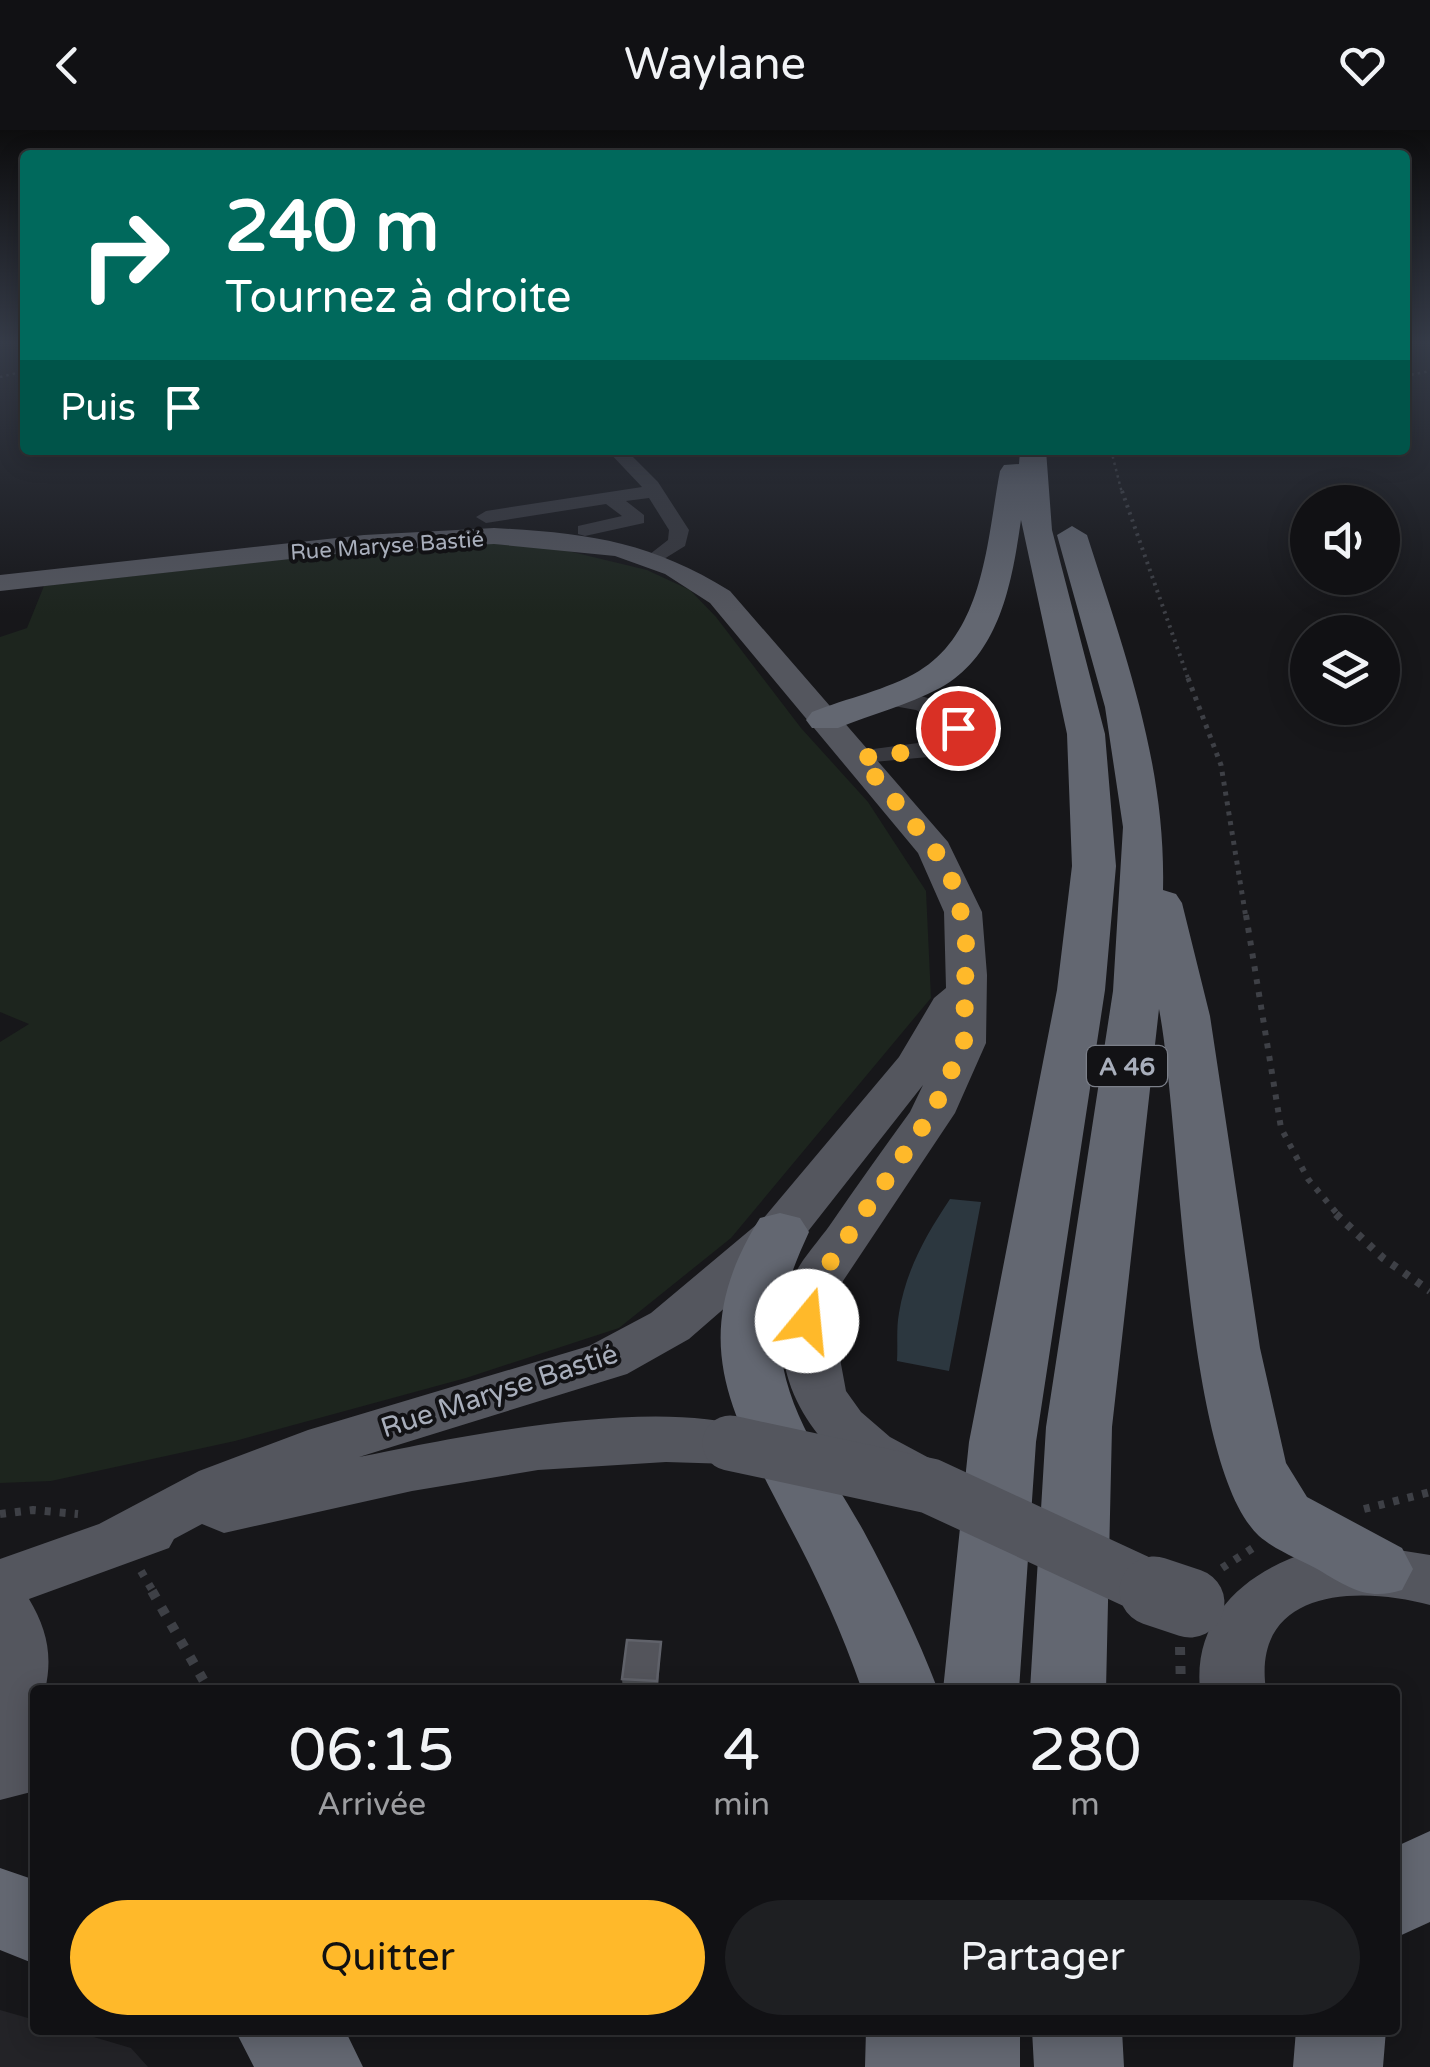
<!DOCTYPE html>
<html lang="fr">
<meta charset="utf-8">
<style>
:root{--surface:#111114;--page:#1e1f22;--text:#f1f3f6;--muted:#9c9da0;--line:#303134;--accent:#ffb92a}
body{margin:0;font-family:"Varela Round",sans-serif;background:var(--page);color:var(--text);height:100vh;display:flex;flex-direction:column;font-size:38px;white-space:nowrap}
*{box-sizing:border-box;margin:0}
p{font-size:32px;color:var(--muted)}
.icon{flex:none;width:55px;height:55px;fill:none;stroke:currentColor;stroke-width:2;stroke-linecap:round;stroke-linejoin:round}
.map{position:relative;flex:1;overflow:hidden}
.panel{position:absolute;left:30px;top:1555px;width:1370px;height:350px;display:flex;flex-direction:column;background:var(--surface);border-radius:10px;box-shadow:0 5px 25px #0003,0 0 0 2px var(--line)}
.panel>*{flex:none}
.banner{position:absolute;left:20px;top:20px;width:1390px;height:305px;border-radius:10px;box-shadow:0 5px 25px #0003,0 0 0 2px var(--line);background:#00695c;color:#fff;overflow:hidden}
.controls{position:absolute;left:1290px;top:355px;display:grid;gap:20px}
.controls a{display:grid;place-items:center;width:110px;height:110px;border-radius:50%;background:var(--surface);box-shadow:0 5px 25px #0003,0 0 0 2px var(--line);font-size:50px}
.pin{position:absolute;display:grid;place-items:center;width:85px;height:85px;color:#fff;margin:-42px;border:5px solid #fff;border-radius:50%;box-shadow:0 2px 10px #0007}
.me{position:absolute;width:110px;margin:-55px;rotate:17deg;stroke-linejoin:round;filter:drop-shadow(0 0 8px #0008)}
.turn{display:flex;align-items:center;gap:35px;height:210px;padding:0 40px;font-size:45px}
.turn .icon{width:130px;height:130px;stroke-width:2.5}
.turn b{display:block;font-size:70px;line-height:85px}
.then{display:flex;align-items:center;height:95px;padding:0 40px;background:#0003;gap:20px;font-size:38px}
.eta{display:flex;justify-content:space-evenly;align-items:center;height:170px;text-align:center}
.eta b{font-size:60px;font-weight:600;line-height:70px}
.button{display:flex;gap:20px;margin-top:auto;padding:20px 40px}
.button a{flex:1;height:115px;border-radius:60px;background:var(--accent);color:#111;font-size:40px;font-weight:600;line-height:115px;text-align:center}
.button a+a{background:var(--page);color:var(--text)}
header{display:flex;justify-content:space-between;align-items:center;height:130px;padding:0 40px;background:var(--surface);font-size:45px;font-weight:600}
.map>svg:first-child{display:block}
</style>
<header><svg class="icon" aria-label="back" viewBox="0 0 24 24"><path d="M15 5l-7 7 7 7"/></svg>Waylane<svg class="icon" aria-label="heart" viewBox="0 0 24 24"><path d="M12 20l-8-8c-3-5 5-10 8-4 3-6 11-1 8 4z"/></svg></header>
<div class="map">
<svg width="1430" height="1937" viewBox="0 0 1430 1937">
<rect width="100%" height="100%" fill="#17171a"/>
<path fill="#232327" d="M0 1880 35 1890V1900H70L131 1918 148 1937H0Z"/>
<path fill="#1d251e" d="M486 413 564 420 647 440 690 460 716 487 801 598 868 672 926 761 931 868 731 1108 619 1198 466 1248 235 1311 51 1351 0 1353V912L29 894 0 882V507L27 498 44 456 415 415Z"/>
<path fill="#2c373f" d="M950 1069 981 1072 949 1241 897 1231C898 1215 896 1199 899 1183 906 1140 926 1105 950 1069Z"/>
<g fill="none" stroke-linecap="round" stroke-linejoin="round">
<path stroke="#3e4046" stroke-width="2.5" stroke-dasharray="2.5 4" stroke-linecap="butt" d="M1405 246 1430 241
M0 247 25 241
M1111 320 1122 363"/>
<path stroke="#3e4046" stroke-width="4" stroke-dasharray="2.5 5" stroke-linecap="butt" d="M1122 361 1189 551"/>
<path stroke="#3e4046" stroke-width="5" stroke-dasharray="4 6" stroke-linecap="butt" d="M1188 548 1221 635 1246 788"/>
<path stroke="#3e4046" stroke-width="6" stroke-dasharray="5 8" stroke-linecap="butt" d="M1246 785 1281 998 1308 1049 1339 1086"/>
<path stroke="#3e4046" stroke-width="8" stroke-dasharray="6 9" stroke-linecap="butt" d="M1336 1084 1383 1128 1430 1161
M1364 1379 1430 1362
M0 1384 33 1380 78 1384
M1222 1438 1253 1418
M141 1441 154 1463"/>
<path stroke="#3e4046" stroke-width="10" stroke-dasharray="8 11" stroke-linecap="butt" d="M152 1461 209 1560
M1180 1517 1181 1560"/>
<path fill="#38393f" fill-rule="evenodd" d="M607 320H626L658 352 689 400 685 416 651 437 641 431 668 410 669 400 649 368 626 371 644 385V393L585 406 578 404V396L622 386 606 374 486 393 476 387 486 381 642 357Z
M880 560C916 564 948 567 971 598L968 608 940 626 851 634 847 628 851 622 933 611 943 604 942 594 916 580 871 572 868 567Z"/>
<path fill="#54565e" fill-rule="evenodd" d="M494 398C587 403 649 411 730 461L948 712 982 782 987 845 986 913 955 983 843 1151 833 1191 846 1261 861 1282 890 1307 931 1329 940 1345 931 1361 911 1367C820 1338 757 1247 791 1152 799 1132 817 1113 830 1095 856 1057 883 1019 910 982L923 955 798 1114 689 1209 627 1244 359 1327C460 1306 653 1267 750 1298L758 1313 750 1328 730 1334 666 1332 538 1340 412 1361 224 1403 202 1394 174 1409 169 1418 29 1469C47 1499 53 1526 45 1560H35V1588L29 1602 35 1601V1661L0 1670V1429L99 1394 199 1341 308 1300 589 1216 651 1183 762 1090 899 927 934 868 946 858 944 782 918 723 710 473 665 444 615 426 494 414 364 421 0 461V445L364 405Z
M1354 1413 1430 1425V1475C1360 1456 1251 1457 1266 1560H1200C1191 1469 1276 1421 1354 1413Z"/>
<path fill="#636771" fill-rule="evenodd" d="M1020 320H1046L1052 400 1105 604 1116 736 1105 860 1036 1312 1019 1560H943L969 1312 1057 860 1072 736 1067 604 1021 390C1012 452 1000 525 940 558 908 575 872 584 838 598H812L806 590 812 582C847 568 887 560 919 541 985 501 987 408 1000 341L1004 335 1019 334Z
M1072 396 1087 405C1125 524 1166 634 1163 760L1176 764 1182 773 1210 886 1260 1218 1286 1333 1307 1367 1402 1418 1413 1439 1402 1460C1368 1471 1349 1458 1319 1440 1301 1430 1275 1420 1259 1406 1183 1334 1181 993 1159 879L1112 1297 1106 1560H1030L1046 1297 1113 861 1123 697 1105 577 1057 405Z
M780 1083 800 1088 809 1102C793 1137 778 1173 780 1212 784 1282 830 1341 863 1400 891 1452 917 1505 938 1560H862C842 1502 817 1447 788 1393 730 1281 685 1208 760 1088Z
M1430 1701V1792L1395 1808V1717Z
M0 1738 35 1750V1834L0 1820Z
M235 1900H345L363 1937H254Z
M866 1900H1020V1937H865Z
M1032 1900H1122L1124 1937H1034Z
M1296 1900H1386L1383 1937H1293Z"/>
<path stroke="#54565e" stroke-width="55" d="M730 1313 930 1356 1161 1463"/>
<path stroke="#54565e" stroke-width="69" d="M1154 1461 1190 1473"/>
</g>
<path fill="#484a4f" d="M661 1512 658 1560H623L622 1549Z"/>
<path fill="#53545b" stroke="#60626a" stroke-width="2.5" d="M627 1510 661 1512 657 1551 622 1549Z"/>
<linearGradient id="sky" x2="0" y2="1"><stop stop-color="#0d0d0e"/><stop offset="0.44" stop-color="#363c49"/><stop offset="1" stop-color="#363c49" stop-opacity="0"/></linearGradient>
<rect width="1430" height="484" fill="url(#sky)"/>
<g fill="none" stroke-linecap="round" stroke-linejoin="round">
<path stroke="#ffb92a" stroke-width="18" stroke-dasharray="0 32.4" d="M807 1191 818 1150 932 983 964 913 966 810 956 758 935 720 860 628 940 618 955 608 958 598"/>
</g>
<g text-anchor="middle" stroke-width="8" stroke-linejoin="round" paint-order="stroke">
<g font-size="22" fill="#a8aebb" stroke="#121215">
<text transform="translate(387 415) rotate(-4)" y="8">Rue Maryse Bastié</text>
</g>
<rect fill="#121215" stroke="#7b7f89" stroke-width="2.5" x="1087" y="916" width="80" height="40" rx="8"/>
<g font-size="25" font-weight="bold" fill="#a8aebb">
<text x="1127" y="945">A 46</text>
</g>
<g font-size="28" fill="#a8aebb" stroke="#121215">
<text transform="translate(499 1260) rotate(-18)" y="10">Rue Maryse Bastié</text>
</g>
</g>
</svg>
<div class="controls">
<a><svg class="icon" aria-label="sound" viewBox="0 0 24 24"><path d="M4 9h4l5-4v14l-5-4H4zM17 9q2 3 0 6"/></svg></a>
<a><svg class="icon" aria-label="layers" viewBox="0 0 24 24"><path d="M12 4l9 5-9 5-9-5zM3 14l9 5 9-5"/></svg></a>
</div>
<div class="pin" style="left:958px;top:598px;background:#d93025"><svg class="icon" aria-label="arrive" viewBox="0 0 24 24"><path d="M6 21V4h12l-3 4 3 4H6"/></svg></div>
<svg class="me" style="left:807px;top:1191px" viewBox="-20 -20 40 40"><circle r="19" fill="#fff"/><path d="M0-13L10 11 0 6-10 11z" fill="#ffb92a"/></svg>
<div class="banner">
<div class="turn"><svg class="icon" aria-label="right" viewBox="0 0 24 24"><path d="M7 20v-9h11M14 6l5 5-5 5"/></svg><div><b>240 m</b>Tournez à droite</div></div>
<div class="then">Puis<svg class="icon" aria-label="arrive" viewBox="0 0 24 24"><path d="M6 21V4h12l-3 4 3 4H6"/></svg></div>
</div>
<section class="panel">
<div class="eta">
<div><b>06:15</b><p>Arrivée</p></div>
<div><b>4</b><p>min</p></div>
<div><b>280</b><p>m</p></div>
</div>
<div class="button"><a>Quitter</a><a>Partager</a></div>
</section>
</div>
